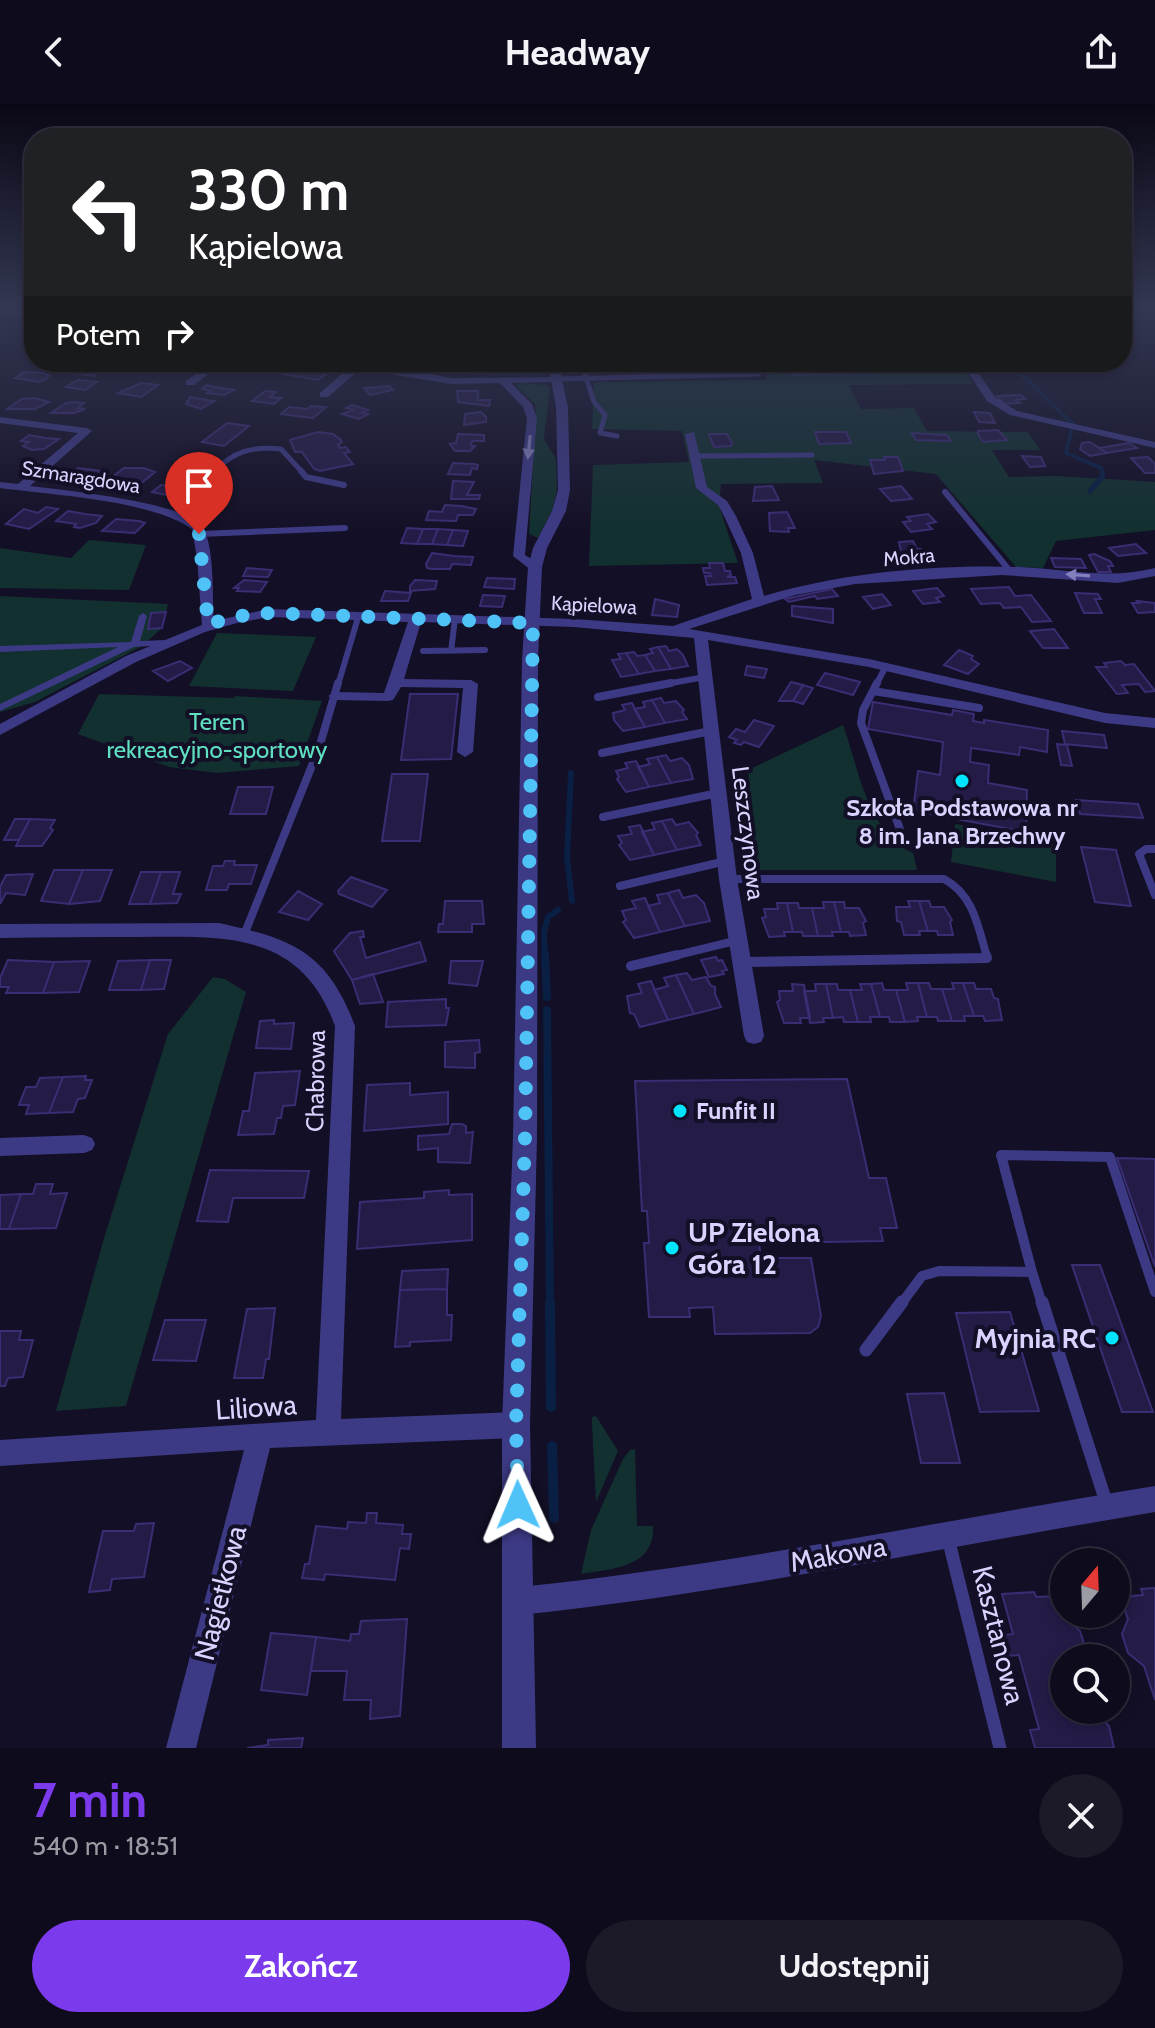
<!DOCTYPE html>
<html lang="pl">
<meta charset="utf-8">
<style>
:root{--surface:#0e0b1c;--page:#1c1929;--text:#f1f3f6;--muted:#9b9ba3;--line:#2e2b3b;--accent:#7c3aed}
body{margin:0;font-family:Cabin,sans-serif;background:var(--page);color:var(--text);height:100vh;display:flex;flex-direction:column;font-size:30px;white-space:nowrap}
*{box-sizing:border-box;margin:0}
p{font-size:26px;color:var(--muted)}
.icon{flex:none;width:44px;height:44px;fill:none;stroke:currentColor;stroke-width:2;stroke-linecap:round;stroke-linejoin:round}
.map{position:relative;height:1644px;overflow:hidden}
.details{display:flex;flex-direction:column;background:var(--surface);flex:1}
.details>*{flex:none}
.guide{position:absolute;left:24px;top:24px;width:1108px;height:244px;border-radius:32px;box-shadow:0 4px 12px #0003,0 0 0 2px var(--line);background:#202124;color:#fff;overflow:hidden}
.needle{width:52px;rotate:19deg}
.buttons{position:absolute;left:1050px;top:1444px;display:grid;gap:16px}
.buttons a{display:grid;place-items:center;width:80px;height:80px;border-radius:50%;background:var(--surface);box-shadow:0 4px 12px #0003,0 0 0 2px var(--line);font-size:40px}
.pin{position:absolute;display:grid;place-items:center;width:68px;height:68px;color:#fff;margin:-82px -34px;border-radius:50% 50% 50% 0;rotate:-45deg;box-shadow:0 0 8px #0007}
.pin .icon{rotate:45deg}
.me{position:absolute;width:88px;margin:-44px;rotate:359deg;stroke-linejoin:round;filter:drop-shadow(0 0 6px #0008)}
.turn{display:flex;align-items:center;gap:28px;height:168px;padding:0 32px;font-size:36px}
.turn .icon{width:104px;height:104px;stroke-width:2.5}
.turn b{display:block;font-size:56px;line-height:68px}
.then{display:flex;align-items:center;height:76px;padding:0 32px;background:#0003;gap:16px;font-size:30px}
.round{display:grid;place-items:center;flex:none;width:84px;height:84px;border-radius:42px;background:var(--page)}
.head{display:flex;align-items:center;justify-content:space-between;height:136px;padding:0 32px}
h1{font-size:48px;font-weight:800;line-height:60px;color:var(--accent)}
.primary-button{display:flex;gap:16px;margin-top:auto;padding:16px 32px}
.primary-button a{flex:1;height:92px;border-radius:48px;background:var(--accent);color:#fff;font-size:32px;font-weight:800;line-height:92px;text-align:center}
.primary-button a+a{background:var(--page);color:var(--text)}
header{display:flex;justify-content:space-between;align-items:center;height:104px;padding:0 32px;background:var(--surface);font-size:36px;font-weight:800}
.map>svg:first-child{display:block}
</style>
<header><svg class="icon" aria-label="back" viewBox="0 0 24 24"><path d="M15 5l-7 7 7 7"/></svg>Headway<svg class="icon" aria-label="share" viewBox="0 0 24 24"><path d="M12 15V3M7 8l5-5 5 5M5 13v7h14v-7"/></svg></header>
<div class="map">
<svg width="1155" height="1644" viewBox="0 0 1155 1644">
<rect width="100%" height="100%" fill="#130f26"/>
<path fill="#12302f" d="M448 258H545L549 268 544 271 447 270Z
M767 258H861L872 265 964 264 973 280 849 281 861 305 914 304 927 327 1028 328 1040 346H992L1009 373 1057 372 1155 378V426L1056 437 1043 464 1016 463 936 370 814 356 823 379 721 380 719 402 738 459 589 462 593 361 689 358 682 327 592 325 594 278 766 276Z
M519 279 547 281 550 284 544 335 556 355 557 385 553 404 538 434 529 430 536 309 535 300 515 281Z
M89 436 146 441 129 486 0 484V444L71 454Z
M0 492 168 500 162 524 142 542 35 598 0 608Z
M217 529 316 533 293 587 189 582Z
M99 590 234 594 235 592 322 597 299 662 217 669 169 663 78 630Z
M843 621C859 665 867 729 913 749L917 766H757L748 666Z
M955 720 1056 738V778L951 758Z
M213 873 225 875 246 888 126 1302 56 1307 104 1134 168 930Z
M596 1312 618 1347 596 1398 592 1320V1313Z
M635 1345 637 1422H653C655 1464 612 1465 581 1470L591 1426 623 1355 630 1346Z"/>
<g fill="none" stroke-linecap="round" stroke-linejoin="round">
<path stroke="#0a1f44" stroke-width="4" d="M768 258 769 269
M1008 258 1074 321
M1072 324 1066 349 1101 364 1102 369"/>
<path stroke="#0a1f44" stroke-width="5" d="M1090 387 1103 372 1102 367"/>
<path stroke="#0a1f44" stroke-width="6" d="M571 669 567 753 572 797
M545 853 544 829 548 813 558 806"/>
<path stroke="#0a1f44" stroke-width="8" d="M545 851 547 893
M547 906 550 1200"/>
<path stroke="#0a1f44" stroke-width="10" d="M550 1198 551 1303
M552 1342 554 1414"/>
</g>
<path fill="#241b47" stroke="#3b2d73" stroke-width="2" d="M602 258H629L630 264H603Z
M89 260 105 263 94 272 74 269Z
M290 264 312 268 316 266 329 268 318 276 282 270Z
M24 268 43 269 50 272 40 278 15 274Z
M78 276 97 278 85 286 66 283Z
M141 279 158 281 141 293 118 289Z
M206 281 215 283 234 286 224 291 207 289 210 287 202 285Z
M389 282 393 286 370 291 364 284Z
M265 287 276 288 270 293 281 294 274 300 252 297Z
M457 287H478V296H490L489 302 458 298Z
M1021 291 1025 295 1016 296 1020 299 1004 300 997 292Z
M190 293 212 297H214L201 305 186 300Z
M35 294 49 298 35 305H7L22 295Z
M74 298 84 299 78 304 85 305 74 309H51L66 299Z
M352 301 368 306 362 309 368 310 359 315 342 310 353 306 346 304Z
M311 302 326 303 313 314 281 310 289 303 307 305Z
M481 308 486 313V318L464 321 465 310Z
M974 308 990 309 995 319 979 318Z
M227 319 249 322 224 342 202 338Z
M998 326 1007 336 983 338 978 330V327Z
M318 328 333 330 341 336 342 338 338 341 340 344 346 343 350 348 344 349 353 360 320 367 314 365 302 348H295L290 336Z
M815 328H846L851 339 819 340Z
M912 329 947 331 951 337 916 336Z
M458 330 484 331V337H472L471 342H475L470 347H455L450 340 456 339Z
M709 330H727L732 339 731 342 714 343Z
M29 331 45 334 59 335 44 345 32 346 23 342 29 338 21 337Z
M1090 338 1099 344 1107 349 1090 352 1080 345 1082 339Z
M1129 339 1137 344 1107 349 1099 344Z
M1022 352 1041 353 1045 362 1030 363Z
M884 353H898L903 367 874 370 870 356H885Z
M1148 353 1155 360V369H1145L1131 354Z
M453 359 474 360 478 361 477 365 472 364 470 371 448 370Z
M78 364 101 367 89 380 65 374Z
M124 364H144L155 368 140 380 126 379 121 383 103 380Z
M453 377 474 378 467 391H480L479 395H451Z
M173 380 187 382 176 393 152 388 161 381 170 382Z
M772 382 779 396 753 397 755 383Z
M901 382 912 395 891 397 880 385Z
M445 401 461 402 476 405 473 411H458L456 417 426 416 429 407 442 408Z
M46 403 58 405 29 425 6 420 24 405 38 409Z
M68 407 85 410 102 412 96 419 80 424 74 423 76 420 56 417Z
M787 408 795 424H788L789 428 770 427 769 409Z
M928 410 936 418 927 420 932 425 911 428 903 418 911 417 907 413Z
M116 415 139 417 145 419 135 429 102 427Z
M407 424 423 425 417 440 401 439Z
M423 425H438L432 440H417Z
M438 425 453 426 447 441 432 440Z
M453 426 468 427 463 442 447 441Z
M913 437 917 445H921L927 456 914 458 902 453 899 438Z
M1136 440 1146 449 1118 452 1109 444Z
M432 449 454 452 473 453 471 461 452 460 450 465H432L427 464 426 460Z
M1094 450 1110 457 1113 462H1108L1111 468H1098L1089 451Z
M1051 454 1081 455 1086 464 1055 463Z
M709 459H723L725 467H730L731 471 727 473H735L737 479 707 481 705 472H711L710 469H704L703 464H710Z
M247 464 272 466 268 473 243 472Z
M487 474 515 475 514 485 484 483Z
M244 476 267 478 260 488 237 487 239 484H234Z
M415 476 437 477 435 485 410 487V482Z
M1009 483 1015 492 1031 491 1051 517 1032 518 1021 503 1004 504 1000 499 981 500 971 485Z
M937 484 944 492 936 494 940 498 923 500 913 487Z
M832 485 838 492 817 495 815 492 789 498 785 495Z
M385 487 411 489 408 497H381Z
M1075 489 1098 490 1101 495H1095L1102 509H1084Z
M882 490 891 501 873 505 863 493Z
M483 491 505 492 502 503 480 502Z
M655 495 679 501 677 513 652 511Z
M1137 497 1155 499V508L1138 509 1132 499H1139Z
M792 502 833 505V519L792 512Z
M166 508 162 524 148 525 151 509Z
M1054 525 1068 544H1043L1030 527Z
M666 542 669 547 677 545 683 551 688 562 671 565 658 543Z
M658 543 671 565 655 567 645 551 653 549 650 545Z
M959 546 973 552 971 555 979 560 968 570 944 561Z
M634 548 637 552 645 551 655 567 639 570 626 549Z
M626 549 639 570 621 573 612 556 621 555 618 550Z
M180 557 192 564 168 577 153 567Z
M1121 557 1125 561 1134 560 1155 587 1145 588 1139 580 1122 581 1128 589 1117 590 1096 563H1107L1104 559Z
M747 562 767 565 764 574 745 571Z
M825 569 860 578 853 591 817 581Z
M791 578 803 581 793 597H779Z
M803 581 813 584 803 600 793 597Z
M410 590H458L451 655 401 656Z
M661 594 664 599 676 597 684 606 682 608 687 615 665 619 652 596Z
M652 596 665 619 645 623 634 605 645 603 643 598Z
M873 598 952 611 953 606 974 610 973 617 984 619V616L1048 626 1047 648 1020 643 1019 651 971 644 970 658 989 661 988 679 1027 686 1026 728 913 707 918 667 940 671 943 638 868 625Z
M632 599 645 623 623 627 614 616 613 609 625 606 622 601Z
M754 616 774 622 759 643 744 638 741 641 734 639 737 636 729 633 736 625 745 628Z
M1062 627 1104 631 1107 644 1065 640Z
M1057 640 1067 641 1072 662 1061 661Z
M666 651 670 657 682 654 689 661 693 675 671 679 657 653Z
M657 653 671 679 649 683 638 663 650 660 647 655Z
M636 657 649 683 626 688 617 675 619 673 616 667 628 664 625 659Z
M392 670H428L420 737H382Z
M238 683H273L266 710H230Z
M1076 696 1138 700 1143 714 1080 710Z
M15 715H30L19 736H4Z
M30 715 55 716 50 724 53 726 42 742H16Z
M672 715 676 721 689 718 698 729 696 731 701 741 677 746 662 717Z
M662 717 677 746 654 751 642 728 655 725 652 719Z
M640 721 654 751 630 756 619 741 622 739 618 732 632 730 629 723Z
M1081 743 1116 746 1131 802 1095 798Z
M225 757H235L234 761H257L251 780H229L227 786H206L213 762H223Z
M54 766H83L69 800 41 797Z
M83 766H112L100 797 69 800Z
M141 768H161L150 800H129Z
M161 768H180L173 790H181L177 799 150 800Z
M33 770 25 791 6 789 0 800V783L6 771Z
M351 773 387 786 372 803 339 790 338 787Z
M679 786 683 794 696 791 704 799 710 817 685 822 668 789Z
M298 787 322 800 308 816 279 808Z
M668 789 685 822 660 828 648 802 660 799 657 791Z
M645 794 660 828 634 834 623 818 626 816 622 807 636 804 632 797Z
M445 797H482L484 820H472V828H438L439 820H443Z
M908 797H919L928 827H919L920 831H904L901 818 897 817 896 803H910Z
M919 797H929L931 803H944L952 816 950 818 953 831H938L937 827H928Z
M823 798H834L841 828H832L833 832H818L812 804H824Z
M834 798H844L845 804H859L866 817 863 819 866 831 850 832 849 828H841Z
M777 799H787L793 828H784L785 832 769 833 762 814 766 813 764 805H778Z
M787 799H798L799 804H812L818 832H803L802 828H793Z
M363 827 364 833H360L366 854 420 838 426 857 352 876 334 847 350 829Z
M716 853 718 857 722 856 727 866 722 867 724 870 709 873 701 856Z
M8 856 54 858 43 889H6L9 883H0V874Z
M150 856 141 886H109L118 857Z
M150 856H171L164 885 141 886Z
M90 857 79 888 43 889 54 858Z
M451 857H483L477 882 449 879Z
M687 869 692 876 706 873 711 882 715 883V890L721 903 694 910 676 871Z
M373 870 383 898 360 900 352 876Z
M676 871 694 910 668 916 654 886 668 882 664 874Z
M651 877 668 916 640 923 634 910 630 909 627 892 642 889 638 880Z
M882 879 884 886H896L905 918H890L889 913H880L871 880Z
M906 879H918L927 913H917L918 917 905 918 896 886H908Z
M918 879H929L931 885H942L952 917H938L937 913H927Z
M952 879H963L974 912H964L965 917H952L942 885H954Z
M963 879H974L976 885H991L994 894 998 895 1002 916 985 917 983 912H974Z
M792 880 804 881 810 914H800L801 919H784L777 898 780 896 779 887H793Z
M815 880H826L833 914H823L824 918 810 919 804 887H816Z
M826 880H837L838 886H850L858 918H844L843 913 833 914Z
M860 880H871L880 913H870L871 918H858L850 886H862Z
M446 895V904H449L446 921 386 923 388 898Z
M274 916V920L294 919 291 945 256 944 260 917Z
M479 936 480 948 475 949V964L445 963V938Z
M300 967 295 1001 283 1002 281 1014H277L274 1030 238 1031 243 1007H249L255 969Z
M86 972 85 976H92L85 994 78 995 73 1008 49 1009 63 973Z
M63 973 49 1009 26 1010 29 1001H19L26 983H36L40 974Z
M847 975 869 1074H886L897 1124H880L883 1137 759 1139 761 1154H811L821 1212 818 1223 810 1229 715 1230 713 1203 689 1204 690 1213H649L644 1139H649L647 1107H642L635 977Z
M410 979V991L448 988V1020L364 1027 367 981Z
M452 1020H462L466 1022V1029L473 1028 470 1059 438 1058V1044L418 1046V1032L449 1030Z
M1117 1054 1155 1055V1163Z
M210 1066 309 1067 304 1094H233L228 1118 197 1117Z
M36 1080H53L50 1090 67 1089 56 1124 9 1125 21 1090H33Z
M449 1086V1091L472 1090V1136L357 1145 360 1098 424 1094V1088Z
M21 1090 9 1125H0V1091Z
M1072 1161H1100L1153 1308H1122Z
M448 1165 447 1185 400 1186 402 1167Z
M447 1185V1211H452L451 1236 410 1238V1242L395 1243 400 1186Z
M275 1204 269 1255H266L263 1274H234L247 1205Z
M1010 1208 1039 1307 980 1308 956 1209Z
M165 1216H206L196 1257 153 1256Z
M0 1227H21L19 1236H33L23 1273 8 1274 5 1282H0Z
M944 1289 960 1359H921L907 1290Z
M367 1409H377L376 1419 403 1421 402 1430H411L409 1445 400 1444 395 1476 325 1470 324 1476 302 1474 305 1460H309L316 1422 347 1425 348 1418 366 1419Z
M154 1419 144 1473 112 1475 110 1486 89 1488 103 1427H134L136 1420Z
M1155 1484V1596L1144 1562 1128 1549 1122 1530 1128 1515 1120 1493 1143 1491 1141 1485Z
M1034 1488 1036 1493 1059 1492 1066 1514 1080 1527 1086 1546 1083 1554H1064V1606H1094L1109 1622 1114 1644H1035L1030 1626 1039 1625 1019 1551 1010 1552 1005 1531 1013 1530 1002 1490Z
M407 1515 400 1612 370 1615 371 1596H344L347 1567H311L316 1533 350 1537 351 1530H359L361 1517Z
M271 1529 316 1533 307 1591 261 1586Z
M303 1634 301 1644H247L268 1641V1636Z"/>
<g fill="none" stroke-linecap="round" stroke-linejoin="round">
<path stroke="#3d3a85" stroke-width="5" d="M581 258 594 298 605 311 600 329 617 332
M774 258V263L792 269 971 266
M558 275 758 270 761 258
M694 352 812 351
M213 369C233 347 252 342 281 345L303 369"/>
<path stroke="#3d3a85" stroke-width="6" d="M301 367 306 373 344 381
M945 388 1010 467
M183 412 215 367
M199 430 345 424
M423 547 485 546
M451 547 455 515
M338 581 357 517 355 511
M660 581 705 573
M876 581 886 562"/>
<path stroke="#3d3a85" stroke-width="8" d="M877 579 863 606 861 619 901 728
M873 587 979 604
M598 593 671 579
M602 649 711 627
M603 713 718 689
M1155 745H1146L1139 750 1155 791
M728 775H944C974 791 978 823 987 853
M620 782 726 757
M244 831 319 644 338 579
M669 853 739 836"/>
<path stroke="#3d3a85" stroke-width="10" d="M743 858 987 854 986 851
M631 862 677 851
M1032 1168 1001 1051 1110 1053 1155 1188
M901 1200 922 1172 939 1167 1032 1168 1042 1200"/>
<path stroke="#3d3a85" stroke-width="13" d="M1042 1198 1107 1401
M866 1246 902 1198
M948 1434 1000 1644"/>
<path fill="#3d3a85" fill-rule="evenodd" d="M143 509 147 512 140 537 166 536 171 539 169 541 134 543 0 607V600L118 543 0 548V542L131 538 139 512Z"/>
<path fill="#3d3a85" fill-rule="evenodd" d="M0 203 34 207V213L0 209Z
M213 258H224L194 281H186V277Z
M332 258H367L451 274 561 273 563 275 558 278 511 279 532 300 537 314 525 451 539 460V466H531L513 452 527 314 523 303 500 279 451 280 360 265 328 293H320V289L350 263Z
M961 258H971L995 293 1017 307 1155 338V344L1010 311 987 297Z
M0 313 87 324 92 327 30 382C61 386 189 398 203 424 215 444 212 493 214 517L269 505 574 515 673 522 752 495 741 449 724 412 718 401 696 384 685 330 694 328 707 383 727 397 736 412 753 449 764 492C843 468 938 460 1020 463 1067 465 1109 476 1155 464V472L1118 479 1002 471 855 480 795 491 689 525 869 555 1105 609 1155 614V624L1105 619 869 563 708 536 737 775 764 932 761 938 754 940 747 938 744 932 719 775 694 534 574 523 421 518 404 575 471 576 478 580 473 648 465 653 457 648 463 584 401 583 393 596 388 597 335 596 328 592 335 588 384 589 408 518 269 513 237 519 205 528 136 558 0 631V620L126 552 202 521 197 454 192 425C151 396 51 391 0 384V378L18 380 78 329 0 319Z
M219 819C293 835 327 848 355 922L341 1315 516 1308 525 1312 529 1321 525 1330 516 1334 270 1344 196 1644H166L244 1346 0 1362V1336L316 1316 335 922C300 825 222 833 136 833 90 833 45 833 0 834V820Z
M84 1031 92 1034 95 1040 92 1046 84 1049 0 1052V1034Z
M1155 1382V1408C943 1443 733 1489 519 1511L509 1507 505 1497 509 1487 519 1483C733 1461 943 1416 1155 1382Z"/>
<path fill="#3d3a85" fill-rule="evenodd" d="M548 258H558L568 303 570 386 566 407 547 444 542 463 538 556 537 1033 530 1321 536 1644H502V1321L513 1033 522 556 528 463 533 444 552 407 558 386 556 303Z"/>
</g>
<defs><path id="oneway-solid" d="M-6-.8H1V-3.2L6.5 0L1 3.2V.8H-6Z" transform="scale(2)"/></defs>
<g fill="#837fbc">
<use href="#oneway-solid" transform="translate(529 343) rotate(96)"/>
<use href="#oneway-solid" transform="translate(1078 471) rotate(-176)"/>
</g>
<linearGradient id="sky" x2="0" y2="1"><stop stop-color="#0a0815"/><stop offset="0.47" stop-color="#333752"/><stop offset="1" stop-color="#333752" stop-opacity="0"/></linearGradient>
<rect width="1155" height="432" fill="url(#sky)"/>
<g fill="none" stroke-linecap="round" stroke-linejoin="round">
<path stroke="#4fc3f7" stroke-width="14" stroke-dasharray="0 25.2" d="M199 430 208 520 240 512 269 509 533 519 525 1033 516 1321 518 1401"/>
</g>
<g fill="#00e5ff" stroke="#130f26" stroke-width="3">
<circle cx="962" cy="677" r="8"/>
<circle cx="680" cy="1007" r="8"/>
<circle cx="672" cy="1144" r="8"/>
<circle cx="1112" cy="1234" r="8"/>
</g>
<g text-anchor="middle" stroke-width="8" stroke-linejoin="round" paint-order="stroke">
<g font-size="20" fill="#d9d4ff" stroke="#130f26">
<text transform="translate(81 373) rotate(9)" y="7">Szmaragdowa</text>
<text transform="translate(909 453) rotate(-5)" y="7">Mokra</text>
<text transform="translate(594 501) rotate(3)" y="7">Kąpielowa</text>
</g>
<g font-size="24" fill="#5fe0c0" stroke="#130f26">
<text x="217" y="626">Teren<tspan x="217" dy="28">rekreacyjno-sportowy</tspan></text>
</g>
<g font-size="24" font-weight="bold" fill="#d9d4ff" stroke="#130f26">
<text x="962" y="712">Szkoła Podstawowa nr<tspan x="962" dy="28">8 im. Jana Brzechwy</tspan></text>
<text x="696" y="1015" text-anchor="start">Funfit II</text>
</g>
<g font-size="24" fill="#d9d4ff" stroke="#130f26">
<text transform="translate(748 729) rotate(83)" y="8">Leszczynowa</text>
<text transform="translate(316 977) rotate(-89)" y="8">Chabrowa</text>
</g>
<g font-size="28" font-weight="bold" fill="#d9d4ff" stroke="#130f26" text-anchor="start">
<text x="688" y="1138">UP Zielona<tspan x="688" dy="32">Góra 12</tspan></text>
<text x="1096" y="1244" text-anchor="end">Myjnia RC</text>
</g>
<g font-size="28" fill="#d9d4ff" stroke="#130f26">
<text transform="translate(256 1303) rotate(-4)" y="10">Liliowa</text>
<text transform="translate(838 1450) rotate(-10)" y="10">Makowa</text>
<text transform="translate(220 1489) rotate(-76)" y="10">Nagietkowa</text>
<text transform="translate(999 1531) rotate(76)" y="10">Kasztanowa</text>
</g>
</g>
</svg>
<div class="buttons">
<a><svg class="needle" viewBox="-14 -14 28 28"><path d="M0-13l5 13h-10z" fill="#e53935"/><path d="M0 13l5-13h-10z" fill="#9b9ba3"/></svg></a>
<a><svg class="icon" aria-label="search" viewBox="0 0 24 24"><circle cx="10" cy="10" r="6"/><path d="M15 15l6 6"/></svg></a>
</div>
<div class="pin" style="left:199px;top:430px;background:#d93025"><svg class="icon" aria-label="arrive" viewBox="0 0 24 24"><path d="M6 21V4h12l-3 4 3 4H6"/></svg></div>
<svg class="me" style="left:518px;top:1401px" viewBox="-20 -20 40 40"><path d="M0-17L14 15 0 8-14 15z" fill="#4fc3f7" stroke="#fff" stroke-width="4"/></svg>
<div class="guide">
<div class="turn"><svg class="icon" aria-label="left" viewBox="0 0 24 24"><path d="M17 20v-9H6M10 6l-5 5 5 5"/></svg><div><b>330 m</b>Kąpielowa</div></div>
<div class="then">Potem<svg class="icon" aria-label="right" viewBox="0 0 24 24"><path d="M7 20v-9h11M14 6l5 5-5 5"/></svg></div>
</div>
</div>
<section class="details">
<div class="head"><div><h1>7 min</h1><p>540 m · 18:51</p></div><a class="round"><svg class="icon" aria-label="close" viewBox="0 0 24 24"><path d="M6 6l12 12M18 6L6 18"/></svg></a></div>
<div class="primary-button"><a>Zakończ</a><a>Udostępnij</a></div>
</section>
